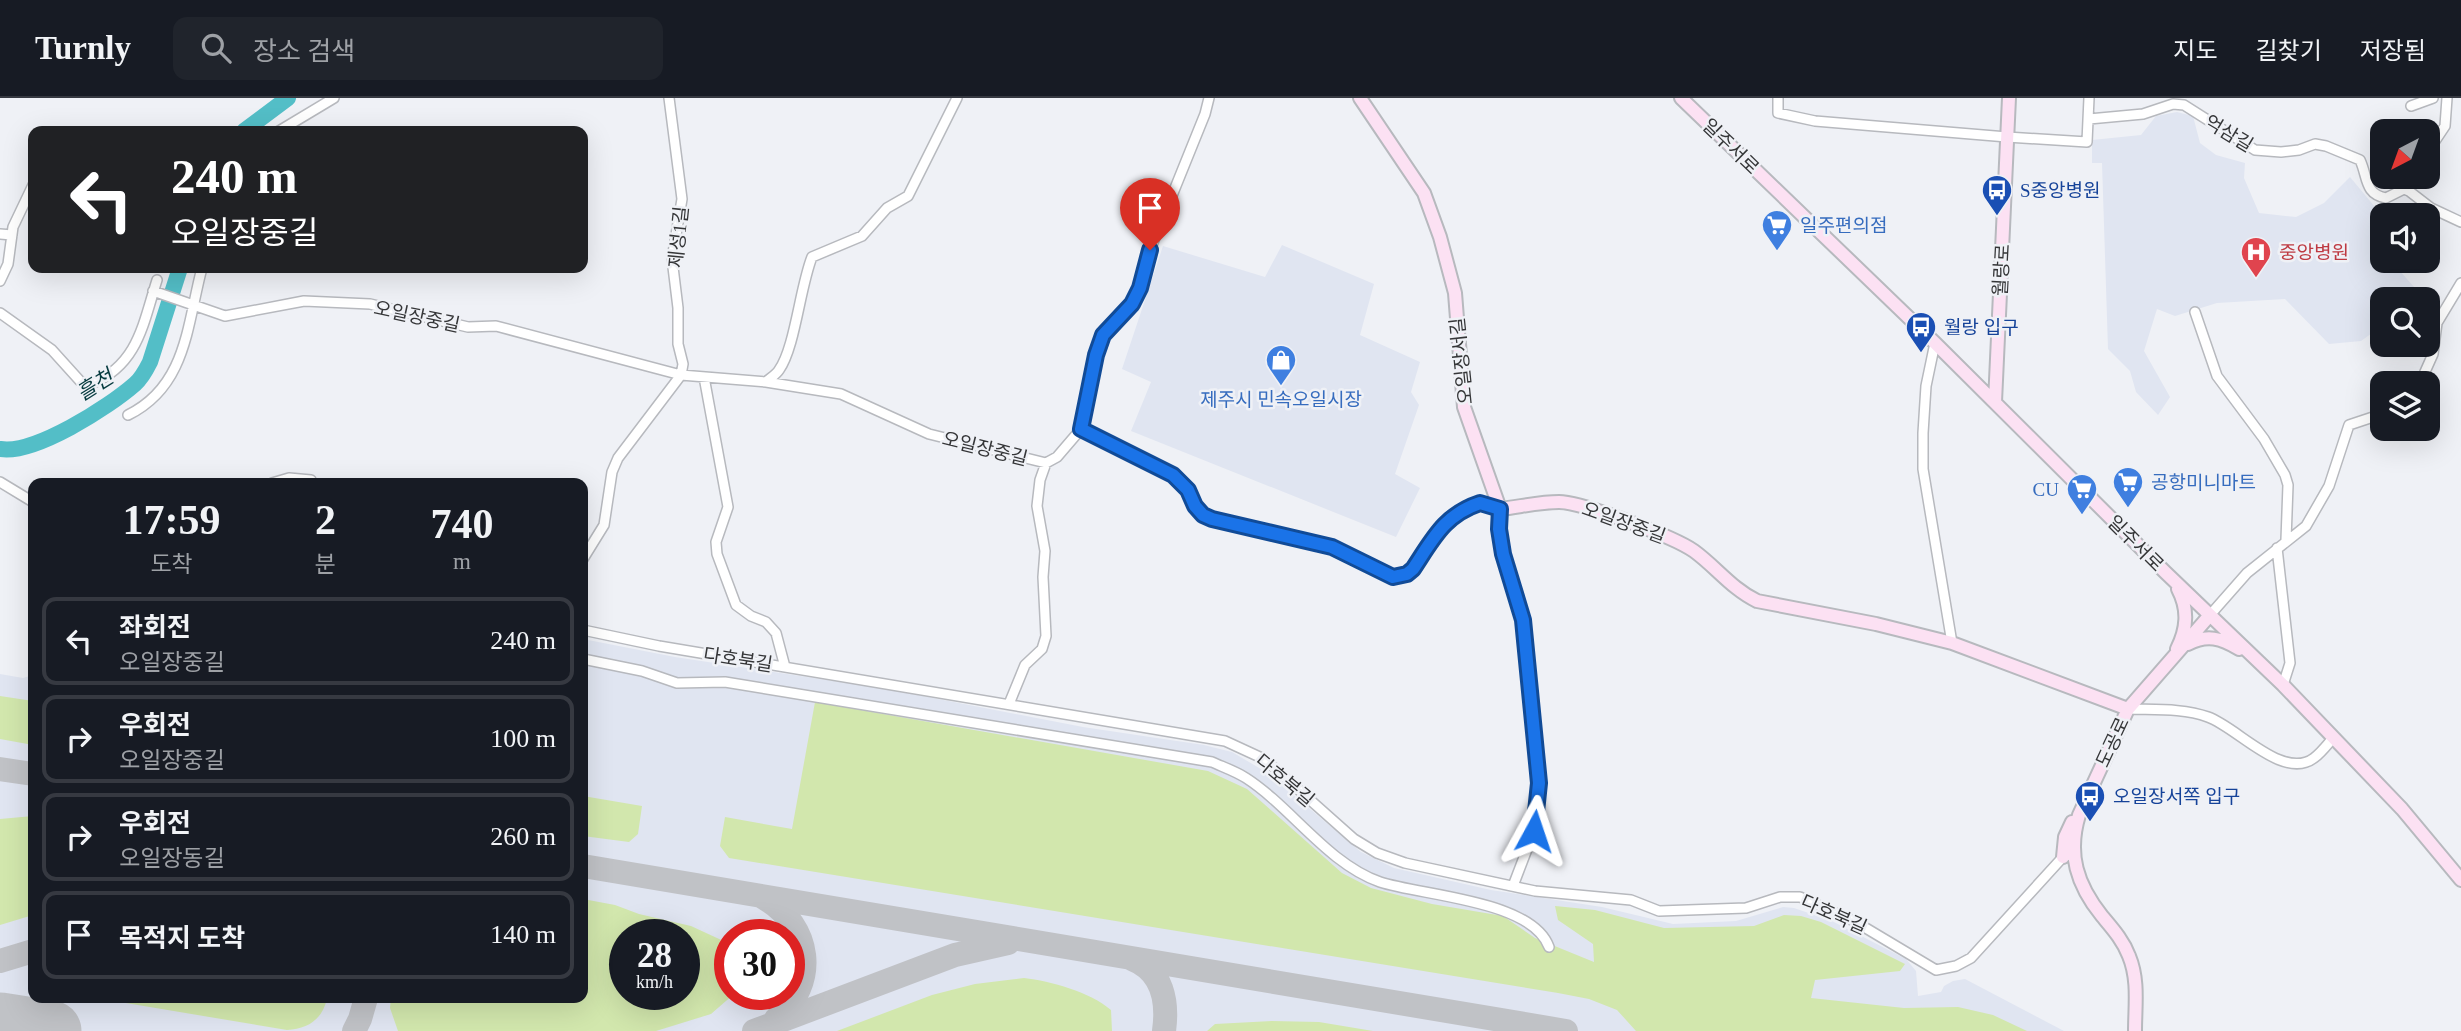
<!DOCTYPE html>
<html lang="ko">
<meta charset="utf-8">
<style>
:root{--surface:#171b24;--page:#20242c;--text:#f1f3f6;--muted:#9ea1a6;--line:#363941}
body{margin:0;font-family:"Times New Roman","Noto Sans KR",serif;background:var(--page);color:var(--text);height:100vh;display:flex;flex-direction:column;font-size:26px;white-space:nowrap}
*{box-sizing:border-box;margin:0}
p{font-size:23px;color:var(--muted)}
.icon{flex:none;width:38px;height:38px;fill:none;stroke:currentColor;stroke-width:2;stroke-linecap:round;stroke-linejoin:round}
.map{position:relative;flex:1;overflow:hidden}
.sheet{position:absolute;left:28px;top:380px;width:560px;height:525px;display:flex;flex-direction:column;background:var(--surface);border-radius:14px;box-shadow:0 7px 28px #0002}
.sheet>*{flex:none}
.hud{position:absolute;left:28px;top:28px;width:560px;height:147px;border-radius:14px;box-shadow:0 7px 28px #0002;background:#202124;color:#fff;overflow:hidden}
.needle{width:46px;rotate:221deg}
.tools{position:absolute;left:2370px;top:21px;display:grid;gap:14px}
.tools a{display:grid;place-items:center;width:70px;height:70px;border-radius:14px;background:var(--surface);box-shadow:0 7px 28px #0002;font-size:35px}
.speed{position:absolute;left:609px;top:821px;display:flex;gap:14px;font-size:35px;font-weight:700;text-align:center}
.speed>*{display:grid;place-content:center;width:91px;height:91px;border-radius:50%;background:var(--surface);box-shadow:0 7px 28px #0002;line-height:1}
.speed small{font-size:18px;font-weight:400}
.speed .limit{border:10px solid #d22;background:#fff;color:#111}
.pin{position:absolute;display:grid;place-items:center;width:60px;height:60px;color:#fff;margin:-72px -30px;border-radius:50% 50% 50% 0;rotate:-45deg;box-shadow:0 0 7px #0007}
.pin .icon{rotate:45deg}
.me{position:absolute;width:77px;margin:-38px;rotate:5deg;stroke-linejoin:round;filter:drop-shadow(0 0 5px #0008)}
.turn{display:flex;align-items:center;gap:24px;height:147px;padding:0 28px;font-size:32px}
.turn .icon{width:91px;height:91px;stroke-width:2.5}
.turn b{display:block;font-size:49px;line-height:60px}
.eta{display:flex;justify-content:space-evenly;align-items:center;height:119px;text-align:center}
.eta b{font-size:42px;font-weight:600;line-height:49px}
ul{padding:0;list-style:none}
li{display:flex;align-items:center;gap:21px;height:88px;margin:0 14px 10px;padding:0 14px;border:4px solid var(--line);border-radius:14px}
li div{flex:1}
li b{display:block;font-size:26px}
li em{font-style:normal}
header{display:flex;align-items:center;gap:42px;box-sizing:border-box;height:98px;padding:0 35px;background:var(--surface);border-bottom:2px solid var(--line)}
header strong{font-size:33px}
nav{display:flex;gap:38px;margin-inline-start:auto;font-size:24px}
.search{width:490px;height:63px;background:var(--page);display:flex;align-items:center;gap:18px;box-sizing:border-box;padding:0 24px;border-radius:14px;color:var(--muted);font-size:26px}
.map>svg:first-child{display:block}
</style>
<header>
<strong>Turnly</strong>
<div class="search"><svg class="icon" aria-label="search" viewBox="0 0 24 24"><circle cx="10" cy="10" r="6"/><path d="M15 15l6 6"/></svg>장소 검색</div>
<nav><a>지도</a><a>길찾기</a><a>저장됨</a></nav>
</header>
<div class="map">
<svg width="2461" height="933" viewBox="0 0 2461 933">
<rect width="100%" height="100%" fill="#eff1f6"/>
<path fill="#e0e5f1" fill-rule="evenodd" d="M2177 14 2193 18 2200 45 2216 57 2245 65 2244 80 2259 115 2296 119 2324 105 2350 79 2375 109 2370 123 2382 145V163H2391L2423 199 2420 201H2382V228L2361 243 2329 246 2285 201 2217 205 2175 218 2157 211 2144 253 2170 299 2158 317 2136 294 2130 273 2108 251 2102 65H2092V42L2141 37 2156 18Z
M1282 147 1374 186 1360 237 1420 264 1411 294 1419 307 1395 376 1420 390 1396 439 1131 333 1151 284 1122 271 1163 148 1265 179Z
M583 541 675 559 887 591 1083 629 1204 647 1232 654 1266 674 1361 754 1394 770 1491 792 1602 809 1673 826 1736 823 1783 809 1794 810 1832 823 1906 861 1916 873 1918 898 1941 894 1944 888 1953 883 1965 881 2064 933H0V576L23 580 33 577V900H583ZM625 836H684V896H625ZM730 836H789V896H730Z"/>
<path fill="#d2e7ad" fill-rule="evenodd" d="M0 598 33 603V647L0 641Z
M815 604 1208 673 1247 691 1342 775 1371 790 1432 806 1503 818 1535 840 1594 864 1593 846 1558 822 1555 808 1595 812 1664 830 1754 828 1784 817 1801 818 1821 824 1905 866 1900 873 1815 882 1811 900 1904 910 1958 909 1993 917 2027 933H1636L1617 912 1589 901 1558 895 729 760 720 748 725 719 792 731Z
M583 698 642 708 638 736 629 744 583 738Z
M33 718V817L0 827V721Z
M583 801 615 807 639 816 691 828 730 846V896H734L711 916 656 933H398L390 910 391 900H583ZM625 836H684V896H625Z
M1024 880C1051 883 1090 894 1111 912L1112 933H837L932 897 975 886Z
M96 900H327C323 921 308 931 287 932Z
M1272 923 1319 924 1373 933H1207L1215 926Z"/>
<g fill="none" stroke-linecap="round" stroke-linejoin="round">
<path stroke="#53bec7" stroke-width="16" d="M244 33 288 0
M0 351C34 357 109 309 135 286 142 280 146 272 150 264L180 170"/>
<path stroke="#c0c2c6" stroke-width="24" d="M0 671 33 676
M583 768 1566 933
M764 800C812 828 819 885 776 921
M1132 861C1163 873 1168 904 1164 933
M0 863 33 853
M354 933 360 921 366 900
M754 933 955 857 1008 845"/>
<path stroke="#c0c2c6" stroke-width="61" d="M0 925 51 933"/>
<g stroke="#b7b9be" stroke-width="12">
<path id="street" d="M1778 0V15L1815 23 2007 39 2087 44 2089 0
M2411 8 2433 0
M2089 21 2143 16 2173 6 2184 7 2255 52 2281 54 2299 52 2315 46 2326 48 2360 62C2368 79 2364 96 2386 100L2404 91 2409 93 2431 110 2461 124
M279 33 334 0
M2435 43 2445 28 2447 0
M0 136 12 137
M0 183 8 166 13 129 33 87
M153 193 225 218 304 203 370 206 468 229 496 228 681 277 766 284 841 296 929 336 1046 365 1057 359 1081 331
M2195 214 2217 278 2264 341 2285 377 2288 387 2286 442
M0 215 52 252 80 283 91 286C138 267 143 226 157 182
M1935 245 1926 288 1923 335V371L1952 545
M704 279 728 409 716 444 717 456 736 507 751 518 766 524 776 535 785 569
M766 284C770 280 776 277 779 272 795 250 800 189 812 159L862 138 887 110 908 98 957 0
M2420 285 2433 256 2437 225 2461 185
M128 317C187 288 187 226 202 170
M1081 331 1173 377 1188 392 1195 408 1203 417 1212 421 1332 449 1393 479 1407 476 1413 471C1429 447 1446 409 1479 405 1485 405 1494 409 1500 411L1499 431 1503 456 1523 521 1539 685 1534 733 1513 788
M1081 331 1096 257 1103 237 1132 206 1140 190 1150 152 1205 16 1209 0
M0 384 33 404
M272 385 289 380 311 382
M2277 450 2290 565 2283 587
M583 461 604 427 612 374 618 360 681 277 683 266 678 246V210L672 161 682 101 669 0
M2210 517 2247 475 2306 428 2329 388 2349 327 2382 316
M583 532 659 548 1225 643 1264 661 1354 741 1377 755 1405 765 1535 793 1631 802 1659 813 1746 810 1780 799H1800L1854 823 1936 872 1956 868 1971 860 2063 759 2068 757
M583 561 642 573 677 585 725 584 1212 664C1223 669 1235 673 1246 680 1291 709 1328 766 1380 784 1423 798 1532 802 1549 849
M1009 606 1025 567 1042 551 1046 538 1043 479 1045 453 1037 408 1040 382 1046 365
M2128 611C2154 612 2183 610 2208 619 2237 629 2283 683 2314 660 2321 655 2327 647 2333 640"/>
</g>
<g stroke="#b7b9be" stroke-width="16">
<path id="secondary" d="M1360 0 1424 95 1440 139 1455 195 1464 309 1500 411C1519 409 1539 404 1559 404 1582 404 1674 439 1694 453 1716 469 1732 491 1757 503L1876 526 1952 545 2128 611
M1681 0 1935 245 2165 474 2283 587 2402 711 2461 782
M1995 304 2009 0
M2188 546C2207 536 2221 540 2239 551
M2177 551C2187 531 2189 512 2178 491
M2063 759 2065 739 2072 724
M2135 933C2135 908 2139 882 2129 858 2123 842 2112 830 2102 818 2077 787 2067 756 2079 717L2128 611 2210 517"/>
</g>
<use href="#street" stroke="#fff" stroke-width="9"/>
<use href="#secondary" stroke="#fce1f3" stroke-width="12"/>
</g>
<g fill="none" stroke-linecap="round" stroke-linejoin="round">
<g stroke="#114b97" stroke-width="18">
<path id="route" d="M1150 152 1140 190 1132 206 1103 237 1096 257 1081 331 1173 377 1188 392 1195 408 1203 417 1212 421 1332 449 1393 479 1407 476 1413 471C1433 441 1444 417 1480 405L1500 411 1499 431 1503 456 1523 522 1539 685 1534 733"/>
</g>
<use href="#route" stroke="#1a73e8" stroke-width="12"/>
</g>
<defs>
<g id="bus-pin" transform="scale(1.575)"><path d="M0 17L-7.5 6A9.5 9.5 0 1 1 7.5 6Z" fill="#1a4fb4" stroke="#eff1f6"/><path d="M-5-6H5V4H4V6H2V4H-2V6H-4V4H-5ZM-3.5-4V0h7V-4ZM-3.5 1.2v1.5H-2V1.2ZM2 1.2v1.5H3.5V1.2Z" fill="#fff"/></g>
<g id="supermarket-pin" transform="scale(1.575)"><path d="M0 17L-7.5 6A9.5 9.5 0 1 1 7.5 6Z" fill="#3f7fe0" stroke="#eff1f6"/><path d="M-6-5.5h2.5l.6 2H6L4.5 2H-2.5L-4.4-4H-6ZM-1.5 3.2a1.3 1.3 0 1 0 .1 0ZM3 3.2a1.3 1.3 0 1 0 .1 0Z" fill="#fff"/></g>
<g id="hospital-pin" transform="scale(1.575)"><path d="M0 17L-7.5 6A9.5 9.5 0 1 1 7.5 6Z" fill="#e0444e" stroke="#eff1f6"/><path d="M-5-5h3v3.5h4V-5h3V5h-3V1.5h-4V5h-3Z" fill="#fff"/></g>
<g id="shop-pin" transform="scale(1.575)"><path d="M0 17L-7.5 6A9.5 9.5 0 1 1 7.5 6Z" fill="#3f7fe0" stroke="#eff1f6"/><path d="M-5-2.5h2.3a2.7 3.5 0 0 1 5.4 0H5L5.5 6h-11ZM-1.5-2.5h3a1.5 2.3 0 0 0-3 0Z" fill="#fff"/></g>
</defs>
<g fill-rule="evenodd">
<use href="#bus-pin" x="1997" y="92"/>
<use href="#supermarket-pin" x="1777" y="127"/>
<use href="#hospital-pin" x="2256" y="154"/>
<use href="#bus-pin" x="1921" y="229"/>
<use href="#shop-pin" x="1281" y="262"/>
<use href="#supermarket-pin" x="2128" y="384"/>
<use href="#supermarket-pin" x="2082" y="391"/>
<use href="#bus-pin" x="2090" y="698"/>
</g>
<g text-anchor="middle" stroke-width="5" stroke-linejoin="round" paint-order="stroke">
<g font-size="19" fill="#353638" stroke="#eff1f6">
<text transform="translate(2229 35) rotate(31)" y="7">억삼길</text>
<text transform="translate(1731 48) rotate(44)" y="7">일주서로</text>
<text transform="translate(678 139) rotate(-84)" y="7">제성1길</text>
<text transform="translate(2001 172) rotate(-87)" y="7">월랑로</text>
<text transform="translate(417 218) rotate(12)" y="7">오일장중길</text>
<text transform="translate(1461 263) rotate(-96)" y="7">오일장서길</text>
<text transform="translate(985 350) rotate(14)" y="7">오일장중길</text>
<text transform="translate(1624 424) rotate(20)" y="7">오일장중길</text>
<text transform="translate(2136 445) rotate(45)" y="7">일주서로</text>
<text transform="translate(738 561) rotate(9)" y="7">다호북길</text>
<text transform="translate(2112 644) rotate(-65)" y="7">도공로</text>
<text transform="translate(1285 682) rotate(40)" y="7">다호북길</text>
<text transform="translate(1834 816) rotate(24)" y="7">다호북길</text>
</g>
<g font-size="19" fill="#164399" stroke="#eff1f6" text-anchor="start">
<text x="2020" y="99">S중앙병원</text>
<text x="1944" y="236">월랑 입구</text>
<text x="2113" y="705">오일장서쪽 입구</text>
</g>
<g font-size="19" fill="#366cbe" stroke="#eff1f6" text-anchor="start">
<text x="1800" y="134">일주편의점</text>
<text x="1281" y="308" text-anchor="middle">제주시 민속오일시장</text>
<text x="2151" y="391">공항미니마트</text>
<text x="2059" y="398" text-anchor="end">CU</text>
</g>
<g font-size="19" fill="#be3a42" stroke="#eff1f6" text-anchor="start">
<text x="2279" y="161">중앙병원</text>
</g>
<g font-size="21" font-style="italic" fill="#073b3f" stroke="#eff1f6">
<text transform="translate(95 287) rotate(-32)" y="7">흘천</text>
</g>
</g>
</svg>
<div class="tools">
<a><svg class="needle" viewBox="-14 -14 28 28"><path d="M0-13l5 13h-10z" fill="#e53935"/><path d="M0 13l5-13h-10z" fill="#9ea1a6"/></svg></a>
<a><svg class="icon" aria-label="sound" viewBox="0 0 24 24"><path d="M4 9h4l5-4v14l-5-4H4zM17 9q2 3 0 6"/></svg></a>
<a><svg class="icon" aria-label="search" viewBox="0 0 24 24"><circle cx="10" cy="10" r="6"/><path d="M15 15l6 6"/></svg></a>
<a><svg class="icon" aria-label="layers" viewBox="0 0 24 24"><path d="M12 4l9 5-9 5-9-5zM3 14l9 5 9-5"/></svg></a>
</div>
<div class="speed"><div>28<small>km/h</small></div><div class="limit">30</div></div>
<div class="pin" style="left:1150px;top:152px;background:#d93025"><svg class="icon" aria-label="arrive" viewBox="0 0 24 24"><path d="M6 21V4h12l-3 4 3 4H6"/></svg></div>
<svg class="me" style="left:1534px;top:733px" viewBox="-20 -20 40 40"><path d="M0-17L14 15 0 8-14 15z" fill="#1a73e8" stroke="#fff" stroke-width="4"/></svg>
<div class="hud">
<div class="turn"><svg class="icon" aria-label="left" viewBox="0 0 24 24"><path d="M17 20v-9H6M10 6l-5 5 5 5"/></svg><div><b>240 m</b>오일장중길</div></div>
</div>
<section class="sheet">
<div class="eta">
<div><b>17:59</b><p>도착</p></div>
<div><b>2</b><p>분</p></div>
<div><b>740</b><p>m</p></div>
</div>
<ul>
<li><svg class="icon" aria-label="left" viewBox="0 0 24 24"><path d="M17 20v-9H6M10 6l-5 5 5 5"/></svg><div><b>좌회전</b><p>오일장중길</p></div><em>240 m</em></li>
<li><svg class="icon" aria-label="right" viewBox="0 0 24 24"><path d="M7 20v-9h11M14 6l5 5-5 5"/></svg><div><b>우회전</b><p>오일장중길</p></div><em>100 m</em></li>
<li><svg class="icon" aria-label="right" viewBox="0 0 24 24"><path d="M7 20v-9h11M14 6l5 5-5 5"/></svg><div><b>우회전</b><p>오일장동길</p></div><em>260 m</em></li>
<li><svg class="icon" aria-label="arrive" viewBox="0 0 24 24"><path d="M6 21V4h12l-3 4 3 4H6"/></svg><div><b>목적지 도착</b></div><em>140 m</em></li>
</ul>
</section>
</div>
